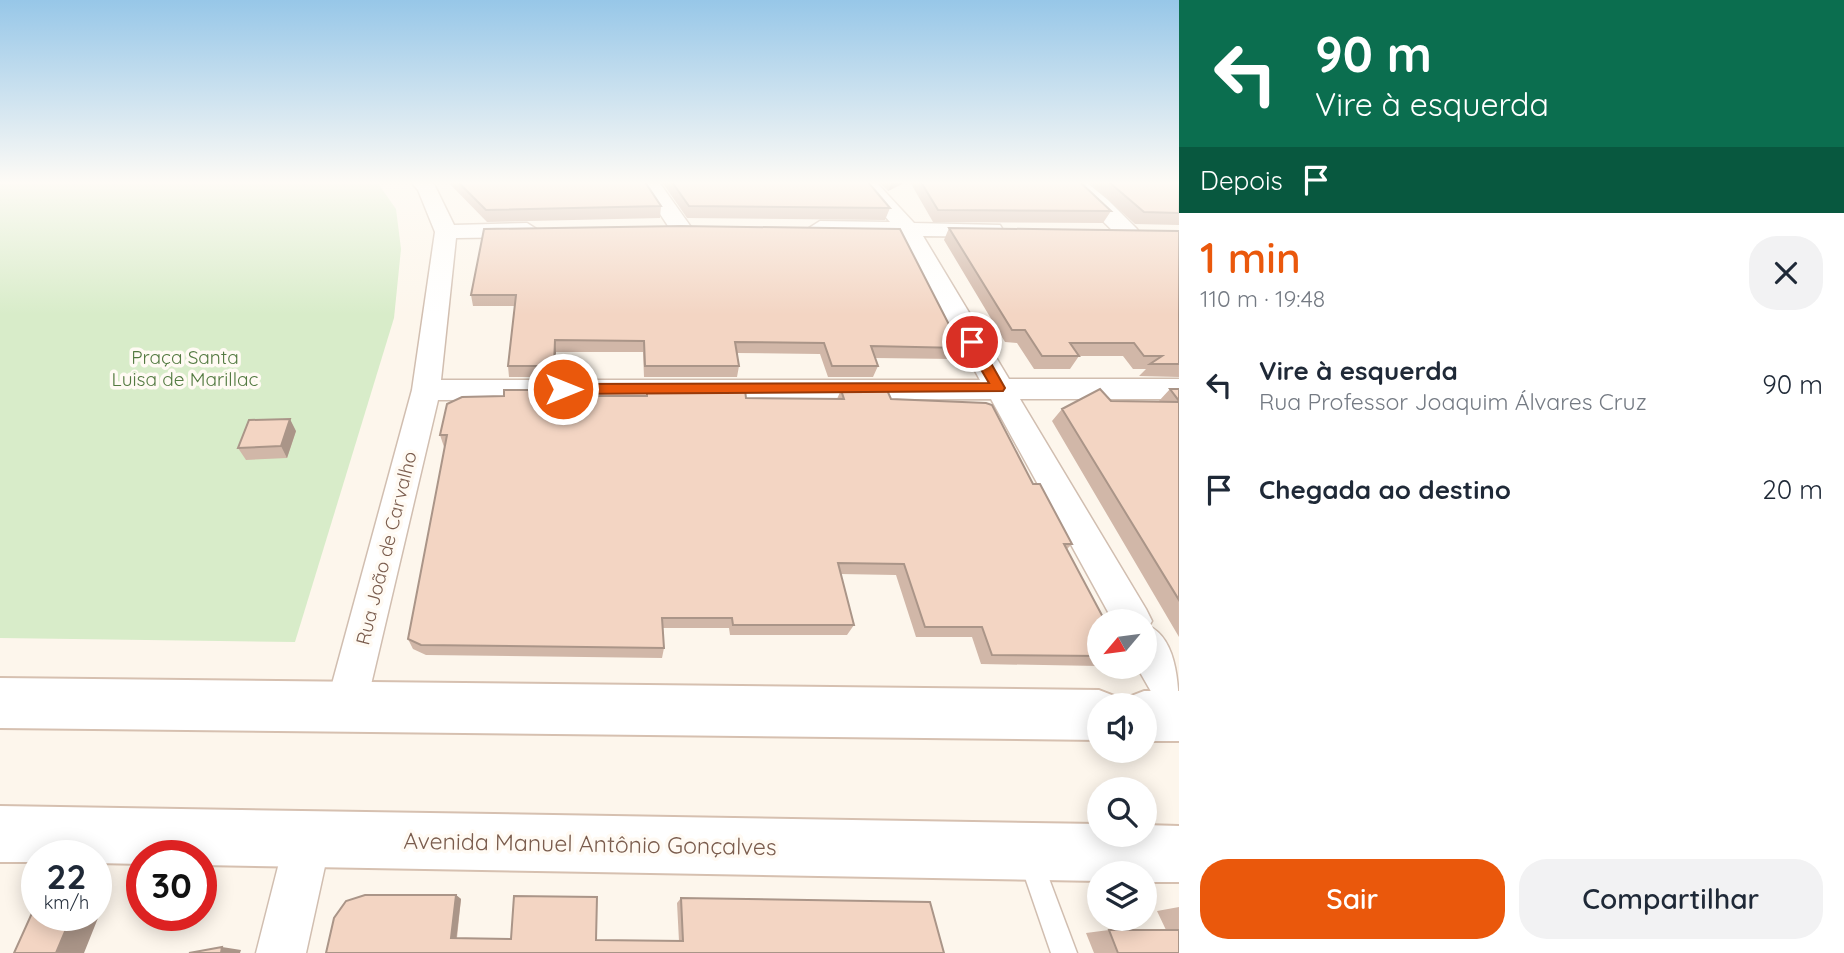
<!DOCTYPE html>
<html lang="pt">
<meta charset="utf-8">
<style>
:root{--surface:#fff;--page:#f2f2f3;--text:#1f2937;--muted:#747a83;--accent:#ea580c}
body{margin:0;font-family:Quicksand,sans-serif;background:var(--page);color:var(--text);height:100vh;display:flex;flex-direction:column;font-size:26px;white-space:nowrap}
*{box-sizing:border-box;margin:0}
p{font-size:23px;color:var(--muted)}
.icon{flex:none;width:38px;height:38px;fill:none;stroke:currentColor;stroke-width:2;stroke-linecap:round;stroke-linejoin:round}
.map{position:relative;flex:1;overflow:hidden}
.drawer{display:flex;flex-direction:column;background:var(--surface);width:665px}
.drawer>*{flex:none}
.guide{background:#0b6e4f;color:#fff;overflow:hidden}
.needle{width:46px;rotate:241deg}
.fabs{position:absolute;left:1087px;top:609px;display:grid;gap:14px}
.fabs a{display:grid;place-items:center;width:70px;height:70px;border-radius:50%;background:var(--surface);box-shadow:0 4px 18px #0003;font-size:35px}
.speed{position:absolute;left:21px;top:840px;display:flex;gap:14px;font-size:35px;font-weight:700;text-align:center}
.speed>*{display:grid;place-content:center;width:91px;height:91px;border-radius:50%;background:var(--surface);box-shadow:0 4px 18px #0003;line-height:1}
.speed small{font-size:18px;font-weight:400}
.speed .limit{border:10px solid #d22;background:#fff;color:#111}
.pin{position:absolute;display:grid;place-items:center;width:60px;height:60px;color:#fff;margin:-30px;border:4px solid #fff;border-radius:50%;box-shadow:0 2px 7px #0007}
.me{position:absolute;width:77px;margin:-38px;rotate:90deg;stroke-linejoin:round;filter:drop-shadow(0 0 5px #0008)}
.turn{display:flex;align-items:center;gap:24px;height:147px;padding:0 21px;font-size:32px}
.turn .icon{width:91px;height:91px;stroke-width:2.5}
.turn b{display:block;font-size:49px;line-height:60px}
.then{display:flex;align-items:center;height:66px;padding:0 21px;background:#0003;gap:14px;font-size:26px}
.round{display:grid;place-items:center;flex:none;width:74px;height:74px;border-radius:28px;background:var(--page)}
.headline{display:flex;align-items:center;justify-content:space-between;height:119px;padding:0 21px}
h1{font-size:42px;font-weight:600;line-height:52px;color:var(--accent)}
.primary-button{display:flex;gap:14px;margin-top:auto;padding:14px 21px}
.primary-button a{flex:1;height:80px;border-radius:28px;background:var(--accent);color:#fff;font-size:28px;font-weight:600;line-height:80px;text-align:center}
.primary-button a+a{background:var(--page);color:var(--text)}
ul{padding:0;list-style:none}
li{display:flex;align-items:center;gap:21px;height:105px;padding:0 21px}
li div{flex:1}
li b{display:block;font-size:26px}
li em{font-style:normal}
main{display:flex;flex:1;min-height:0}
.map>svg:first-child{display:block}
</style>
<main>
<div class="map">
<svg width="1179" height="953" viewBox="0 0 1179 953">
<rect width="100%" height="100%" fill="#fdf6ec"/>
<path fill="#d8ecc9" d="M0 182H377L396 209 401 249 394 318 295 642 0 638Z"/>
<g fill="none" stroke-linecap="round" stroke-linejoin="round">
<g stroke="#d1beb0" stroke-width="3">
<path id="service" d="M1031 848 1039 852 1077 953H1051L1019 860 1023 852Z"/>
</g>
<g stroke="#d1beb0" stroke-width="3">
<path id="minor" d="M411 182 434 184 454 225 527 223 538 230 527 237 456 238 441 380H980L900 235H820L809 228 820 221 890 222 855 182H876L914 223 1000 225 1003 230 992 237 923 236 1009 379H1179V399H1020L1146 609 1152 621 1149 626C1179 640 1179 692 1179 722L1165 716 1137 667H1144V621H1113L991 399 438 400 366 706 360 720 346 726 332 720 326 706 412 390 435 232 418 190Z
M639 182H659L691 227 688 232H672Z
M1063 182H1086L1108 200 1137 229 1140 234 1137 239H1121Z
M308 816 324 823 331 839 306 953H256L285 839 292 823Z"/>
</g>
<g stroke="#d6c0b0" stroke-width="4">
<path id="secondary" d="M0 678 1099 690 1117 697 1120 705H1099V740L0 728Z
M1144 691H1179V741H1144V705H1123L1126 698Z
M0 806 1099 824V835H1144V825L1179 826V882H1144V873H1099V881L201 865V856H142V864L96 863V856H37V862H0Z"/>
</g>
<use href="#service" fill="#fff" fill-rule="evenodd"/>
<use href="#minor" fill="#fff" fill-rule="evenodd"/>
<use href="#secondary" fill="#fff" fill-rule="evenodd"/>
</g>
<path fill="#d1b7a8" d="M448 182H645L661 206 660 218 487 222Z
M662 182H868L890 208 885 220 687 218Z
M879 182H906L888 191Z
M910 182H1080L1111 211 1103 223 933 222Z
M1089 182H1179V225L1135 224Z
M949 228 1179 231V377L1139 376 1146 369H1133L1123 356H1079L1070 369H1034L1017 343 1005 342 944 240Z
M484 229 961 348 954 359 875 358 878 366 873 377H828L820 354 737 353 739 366 737 377H644L643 352H556L555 377H509L508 366 515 306H473L471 295Z
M1170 389H1179V637L1052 421 1062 409 1111 401 1158 402Z
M647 390 746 398 837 399 841 390 891 399 1033 484 1072 544 1067 549 1099 621V666L981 664 972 637H916L896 575 840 574 854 625 847 635H730L729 628H663L664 648 662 658 426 655 413 649 408 639 445 447H444L440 435 504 396H646Z
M296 431 287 458 246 460 238 448Z
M456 895 461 899 457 938 679 941 677 903 681 898 944 953H326Z
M1179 907V953H1094L1086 933 1109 930H1166L1157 911Z"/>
<path fill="#aa9588" d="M892 182H906L888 191Z
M555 340 556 352 555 377 554 366Z
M290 419 296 431 287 458 281 446Z
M96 891 108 893 84 953H56L72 915H96Z
M456 895 461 899 456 941 451 938Z
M222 947 241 950 240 953H221Z"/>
<path fill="#f3d5c3" stroke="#aa9588" stroke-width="2" d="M458 182H645L661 206 486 210Z
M672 182H868L890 208 689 206Z
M921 182H1080L1111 211 938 210Z
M1109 182H1179V213L1144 212Z
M681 226 900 229 961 348 871 346 878 366H832L824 343 735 342 739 366H645L644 341 555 340 554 366H508L516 295H471L484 229Z
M949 228 1179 231V364H1150L1162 356H1144L1134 343H1070L1079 356H1042L1025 330H1012Z
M1100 389 1111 401 1179 402V600L1062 409Z
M1170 389H1179V401Z
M504 390H552V396H647V390H745L746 398 844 399 841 390H887L891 399 986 403 992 405 1033 484H1040L1072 544H1064L1105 621H1112H1099V656L992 655 982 627H925L904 564 838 563 854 625H733L732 618H662L664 648 421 645 408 639 447 435H440L447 404 462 397 504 396Z
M290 419 281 446 238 448 249 420Z
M365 895H456L451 938 511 939 514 896 597 897 596 940 683 941 681 898 930 902 944 953H326L334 918 346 901Z
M37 902V915H72L56 953H14Z
M1109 930H1179V953H1118Z
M222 947 221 953H189Z"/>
<linearGradient id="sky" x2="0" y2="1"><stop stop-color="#97c7e8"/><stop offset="0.58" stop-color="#fefbf6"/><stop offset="1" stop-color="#fefbf6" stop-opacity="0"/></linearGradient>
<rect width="1179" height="315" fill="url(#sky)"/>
<path fill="#ea580c" stroke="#983908" stroke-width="2" d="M972 338 979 342 1005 388 1003 391 563 394 556 389 563 384 989 383 965 342Z"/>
<g text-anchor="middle" stroke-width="7" stroke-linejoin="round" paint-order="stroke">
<g font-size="19" fill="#537a41" stroke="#fffaf3">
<text x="185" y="364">Praça Santa<tspan x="185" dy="22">Luisa de Marillac</tspan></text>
</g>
<g font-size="19" fill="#7a5c4d" stroke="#fffaf3">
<text transform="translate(386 548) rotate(-76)" y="7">Rua João de Carvalho</text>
</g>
<g font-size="23" fill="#7a5c4d" stroke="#fffaf3">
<text transform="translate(590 844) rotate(1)" y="8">Avenida Manuel Antônio Gonçalves</text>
</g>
</g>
</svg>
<div class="fabs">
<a><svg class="needle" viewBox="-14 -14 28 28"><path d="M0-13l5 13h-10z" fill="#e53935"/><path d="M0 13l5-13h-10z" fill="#747a83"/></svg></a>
<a><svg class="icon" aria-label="sound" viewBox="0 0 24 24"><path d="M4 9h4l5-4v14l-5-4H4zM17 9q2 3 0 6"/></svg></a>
<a><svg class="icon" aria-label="search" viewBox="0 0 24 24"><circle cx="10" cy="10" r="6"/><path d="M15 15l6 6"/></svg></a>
<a><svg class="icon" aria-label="layers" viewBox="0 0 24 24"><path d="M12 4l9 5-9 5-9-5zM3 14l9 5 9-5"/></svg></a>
</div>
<div class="speed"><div>22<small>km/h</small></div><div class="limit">30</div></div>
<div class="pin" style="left:972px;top:342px;background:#d93025"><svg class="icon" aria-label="arrive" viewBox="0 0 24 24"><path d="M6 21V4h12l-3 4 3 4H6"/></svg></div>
<svg class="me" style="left:563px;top:389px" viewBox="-20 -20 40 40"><circle r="17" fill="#ea580c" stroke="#fff" stroke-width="3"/><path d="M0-11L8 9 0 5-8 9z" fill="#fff"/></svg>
</div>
<section class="drawer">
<div class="guide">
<div class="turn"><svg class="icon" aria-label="left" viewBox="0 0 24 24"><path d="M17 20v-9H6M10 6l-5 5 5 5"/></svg><div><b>90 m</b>Vire à esquerda</div></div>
<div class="then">Depois<svg class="icon" aria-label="arrive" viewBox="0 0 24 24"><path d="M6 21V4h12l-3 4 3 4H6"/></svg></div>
</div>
<div class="headline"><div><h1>1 min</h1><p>110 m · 19:48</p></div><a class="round"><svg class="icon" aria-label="close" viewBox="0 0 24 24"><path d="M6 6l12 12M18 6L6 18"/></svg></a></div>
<ul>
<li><svg class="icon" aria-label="left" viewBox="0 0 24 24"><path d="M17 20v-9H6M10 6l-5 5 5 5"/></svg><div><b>Vire à esquerda</b><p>Rua Professor Joaquim Álvares Cruz</p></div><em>90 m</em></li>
<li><svg class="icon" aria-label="arrive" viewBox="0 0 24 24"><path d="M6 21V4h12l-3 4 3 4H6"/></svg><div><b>Chegada ao destino</b></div><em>20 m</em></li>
</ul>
<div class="primary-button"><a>Sair</a><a>Compartilhar</a></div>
</section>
</main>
